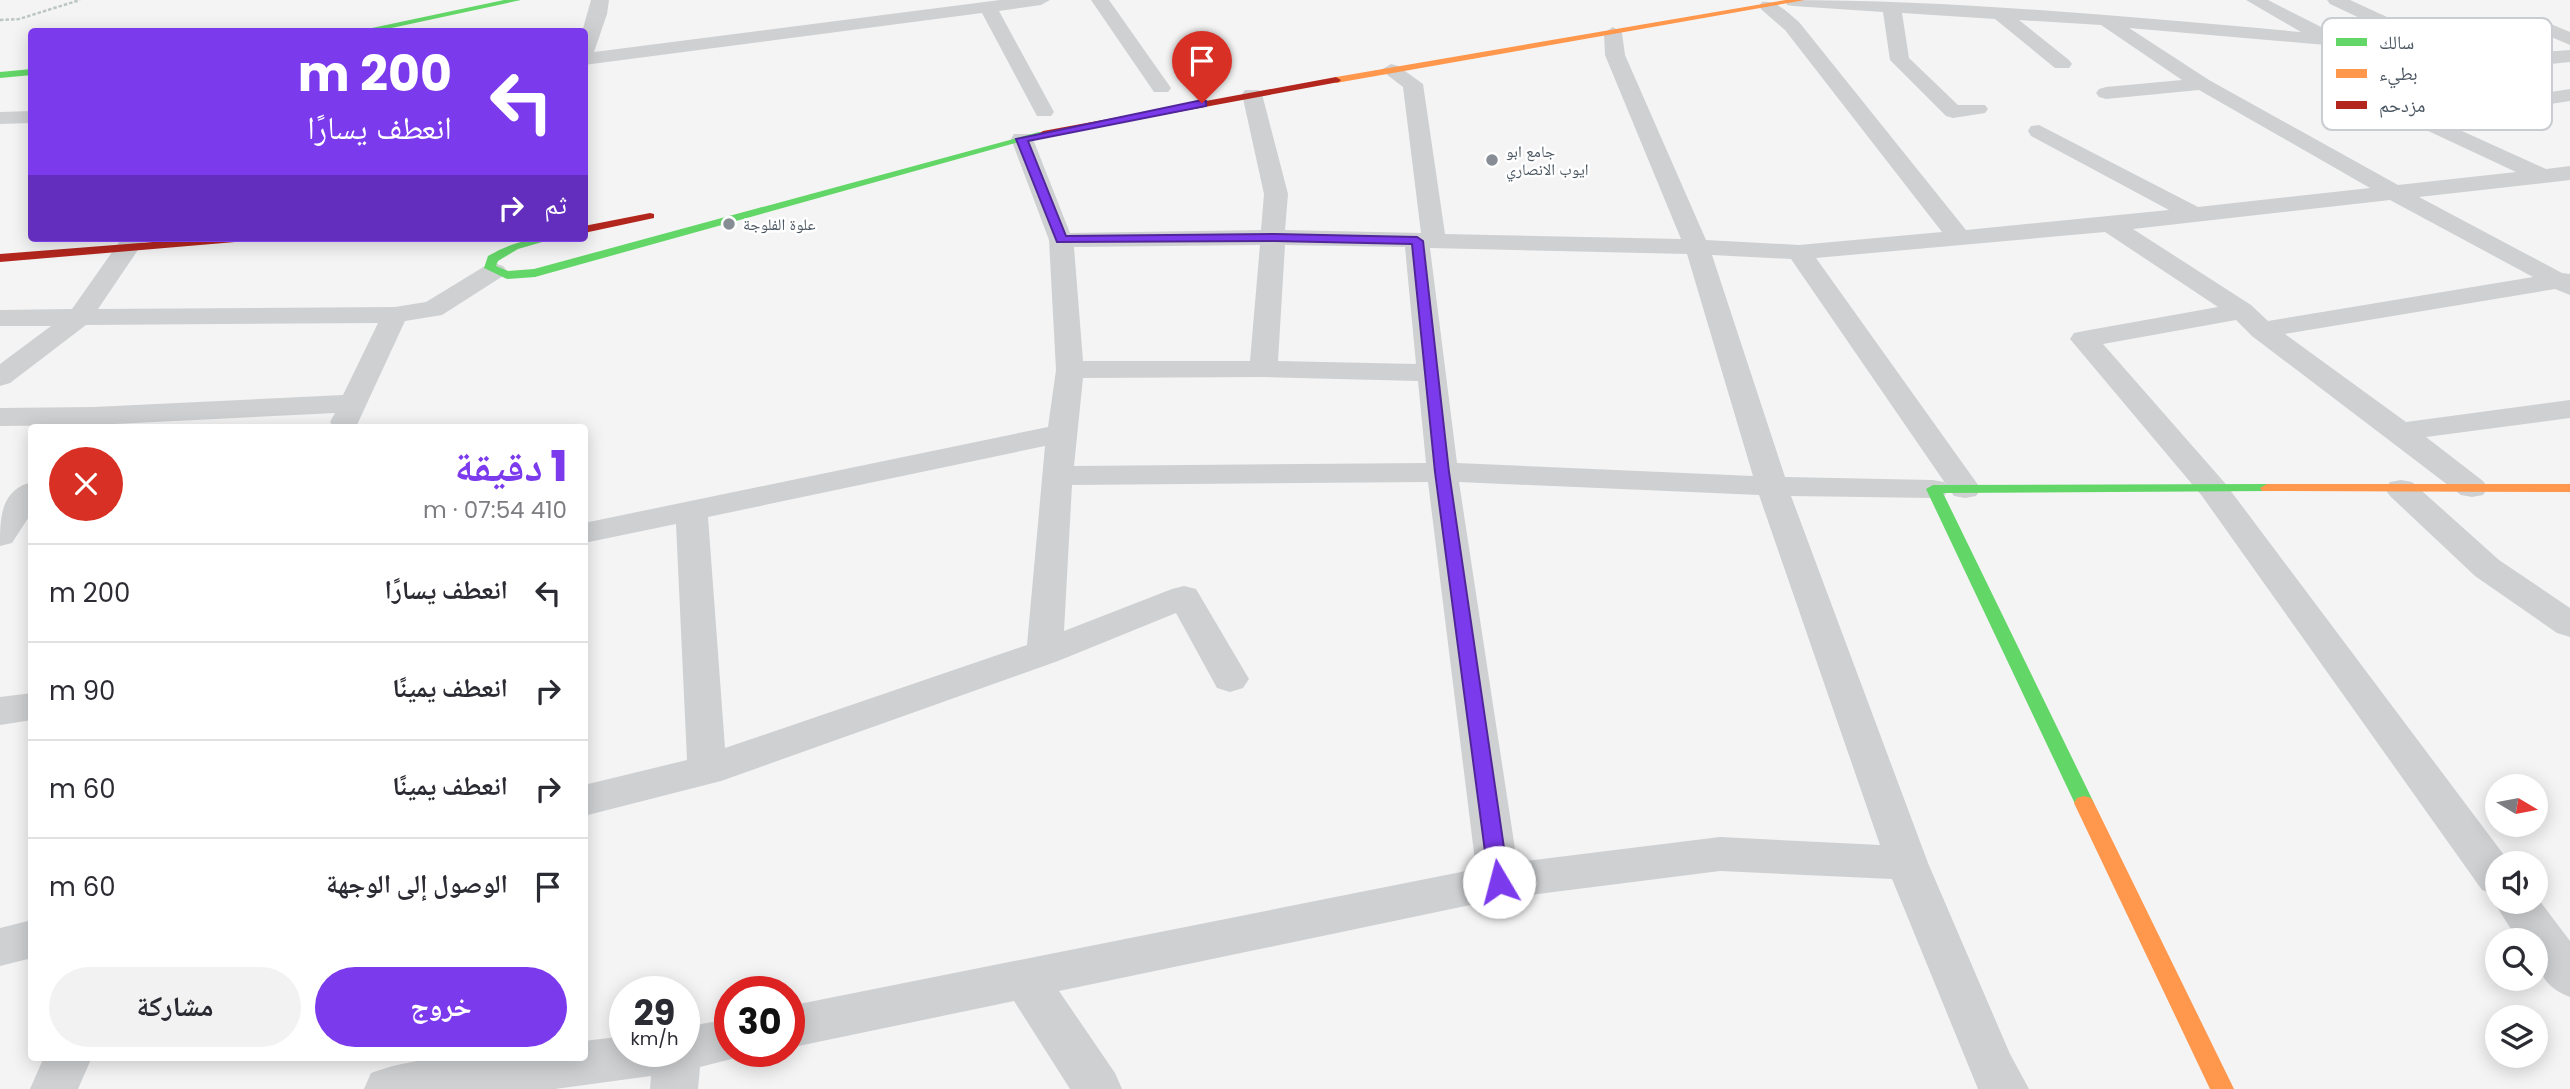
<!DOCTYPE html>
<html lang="ar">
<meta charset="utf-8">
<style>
:root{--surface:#fff;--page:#f2f2f3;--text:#2b2b33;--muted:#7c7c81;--line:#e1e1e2;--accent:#7c3aed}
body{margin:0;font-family:Poppins,"Noto Naskh Arabic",sans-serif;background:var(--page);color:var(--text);direction:rtl;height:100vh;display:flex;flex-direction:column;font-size:26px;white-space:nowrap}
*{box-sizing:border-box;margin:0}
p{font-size:23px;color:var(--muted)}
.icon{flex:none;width:38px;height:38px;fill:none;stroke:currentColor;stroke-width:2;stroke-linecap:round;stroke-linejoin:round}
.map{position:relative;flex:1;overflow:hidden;direction:ltr}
.drawer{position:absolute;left:28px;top:424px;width:560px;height:637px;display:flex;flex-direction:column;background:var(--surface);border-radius:7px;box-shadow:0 4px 18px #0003;direction:rtl}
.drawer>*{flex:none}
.banner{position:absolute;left:28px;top:28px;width:560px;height:214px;border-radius:7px;box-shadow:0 4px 18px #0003;direction:rtl;background:#7c3aed;color:#fff;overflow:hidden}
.needle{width:46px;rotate:100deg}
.controls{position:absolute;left:2485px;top:774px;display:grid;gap:14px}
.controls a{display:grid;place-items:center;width:63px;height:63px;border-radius:50%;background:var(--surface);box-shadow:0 4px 18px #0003;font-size:35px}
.speed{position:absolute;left:609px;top:976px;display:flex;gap:14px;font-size:35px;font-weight:700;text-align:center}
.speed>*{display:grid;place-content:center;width:91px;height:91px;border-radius:50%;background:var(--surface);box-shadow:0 4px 18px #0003;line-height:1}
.speed small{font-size:18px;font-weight:400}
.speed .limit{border:10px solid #d22;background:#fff;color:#111}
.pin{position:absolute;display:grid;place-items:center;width:60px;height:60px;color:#fff;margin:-72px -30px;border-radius:50% 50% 50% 0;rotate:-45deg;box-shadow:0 0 7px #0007}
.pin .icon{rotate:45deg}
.me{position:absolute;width:77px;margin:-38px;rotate:352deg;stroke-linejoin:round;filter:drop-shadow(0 0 5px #0008)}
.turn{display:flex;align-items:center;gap:24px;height:147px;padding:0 21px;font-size:32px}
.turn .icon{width:91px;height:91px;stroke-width:2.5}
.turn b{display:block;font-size:49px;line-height:60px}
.then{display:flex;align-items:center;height:66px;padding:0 21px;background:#0003;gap:14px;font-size:26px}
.round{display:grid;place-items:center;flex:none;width:74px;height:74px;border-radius:37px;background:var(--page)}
.summary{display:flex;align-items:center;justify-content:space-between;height:119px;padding:0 21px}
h1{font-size:42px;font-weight:800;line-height:52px;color:var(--accent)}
.primary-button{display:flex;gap:14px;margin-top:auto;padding:14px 21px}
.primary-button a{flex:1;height:80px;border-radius:42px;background:var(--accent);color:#fff;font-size:28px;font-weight:800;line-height:80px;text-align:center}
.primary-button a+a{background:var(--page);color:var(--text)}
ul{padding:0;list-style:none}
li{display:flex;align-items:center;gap:21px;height:98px;padding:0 21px;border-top:2px solid var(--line)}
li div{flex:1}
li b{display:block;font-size:26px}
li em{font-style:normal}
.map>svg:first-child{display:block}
</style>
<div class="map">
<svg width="2570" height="1089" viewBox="0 0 2570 1089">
<rect width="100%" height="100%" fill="#f4f4f4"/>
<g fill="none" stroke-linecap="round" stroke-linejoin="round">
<path stroke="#bcc7c4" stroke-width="2.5" stroke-dasharray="3.5 2" stroke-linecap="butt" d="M0 20 19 19 80 0"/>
<path fill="#ced0d2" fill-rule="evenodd" d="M591 0H609L607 14 594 52 1000 0H1050L1041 5 999 11 1054 112 1051 116H1037L982 13 584 65 582 32Z
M1091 0H1109L1171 88 1168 92H1154Z
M1785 0C1957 0 2129 17 2301 32L2246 0H2268L2335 34 2400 37 2330 4 2327 0H2350L2474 57 2570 50V62L2488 70 2470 69 2426 50 2358 47 2406 72 2409 76 2406 80 2399 82 2326 45 2129 28 2209 80 2398 185 2516 172 2409 122 2405 118 2409 114 2570 89V101L2440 121 2546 169 2570 166V180L2419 197 2562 273 2570 274V295L2555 289 2285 334 2406 422 2570 400V418L2426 437 2483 481 2488 488 2483 495 2472 497 2461 495 2252 336 2236 320 2103 344 2224 482 2510 863H2497V901H2536V896L2570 941V997C2541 986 2536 968 2536 940H2518L2493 901 2496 895 2482 890 2202 496 2070 339 2074 333 2084 331 2218 307 2105 232 1816 258 1981 489 1976 496 1965 498 1954 496 1791 259 1712 255 1785 477 1933 480 1944 482 1949 489 1944 496 1933 498 1791 496 1928 863 2010 1054 2029 1089H1978L1892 879 1720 871 1499 899 1059 991 1115 1073 1122 1089H1070L1014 1001 789 1048V1006L1476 869 1428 482 1072 485 1064 631 1172 589 1184 586 1196 589 1249 679 1243 688 1230 692 1217 688 1176 613 1058 661 721 781 584 816V785L687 760 676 524 584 543V523L1048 427 1056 370 1049 240 1011 139 1014 134H1030L1033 139 1070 233 1261 230 1264 194 1242 94 1245 90H1259L1262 94 1288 194 1285 230 1421 233 1403 87 1381 70 1391 64 1398 66 1423 84 1445 234 1681 239 1605 55 1604 33 1613 27 1622 33 1625 55 1706 240 1799 245 1942 232 1785 30 1762 10 1759 6 1762 2C1777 0 1788 13 1799 22L1966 230 2169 210 2031 136 2028 131 2031 126 2039 125 2198 207 2370 188 2199 90 2106 99 2099 97 2096 93 2099 89 2106 87 2182 80 2101 25 2019 20 2069 60 2072 64 2069 68H2055L1995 19 1902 13 1909 58 1958 105H1985L1988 109 1985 113 1953 118 1946 116 1890 60 1883 12 1793 6 1787 5ZM2390 200 2533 277 2268 321 2251 305 2133 229ZM1260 245 1250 361H1083L1074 247ZM1285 245 1405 247 1416 364 1278 361ZM1430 248 1687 254 1753 476 1457 463ZM1263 377 1418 381 1426 463 1074 466 1083 378ZM1045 446 1027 645 725 748 708 517ZM1459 482 1759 495 1880 845 1720 837 1517 862Z
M2539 19 2570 32V45L2532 29 2530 25Z
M32 111V123L0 124V112Z
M122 238H146L98 309 395 307 426 302 485 266 494 263 503 266 507 271 503 276 442 315 405 321 356 427H334L330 422 335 413 94 425 0 426V408L94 407 343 395 378 323 86 325 10 383 0 386V364L51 326H0V310L72 309Z
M2401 480 2412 482 2499 560 2570 608V637L2557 633 2475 576 2390 496 2385 489 2390 482Z
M32 482V512L12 543 0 546C0 519 0 490 32 482Z
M32 693V720L0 725V697Z
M32 920V958L0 966V928Z
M730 1019V1052H748L747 1055 700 1067 698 1089H650L651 1076 555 1089H364L371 1073C434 1049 517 1057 584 1057V1041L625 1036V1052H684V1027Z
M44 1057H92L78 1089H30Z"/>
<path fill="#63d668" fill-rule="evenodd" d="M504 0H521L373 32H353Z
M32 69V75L0 78V72Z
M1039 132 1048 134 535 277 507 279 484 268 488 256C511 243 529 238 556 238L518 249 498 261 496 266 508 271 534 269Z
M2267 484 2274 488 2272 491 1943 493 2094 803 2091 808 2084 810 2077 808 1926 489 1933 485Z"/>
<path fill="#ff974d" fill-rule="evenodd" d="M1786 0H1805L1336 83 1331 80 1336 77Z
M2267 484H2570V492L2262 491 2260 488Z
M2084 796 2091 798 2094 803 2234 1089H2210L2074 803 2077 798Z"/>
<path fill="#b3261e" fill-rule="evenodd" d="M1336 77 1341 80 1339 82 1043 137 1038 134 1043 131Z
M650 213 654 214V218L584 233V226Z
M204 238H253L247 241 0 262V254Z"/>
</g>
<path fill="#7c3aed" stroke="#51269a" stroke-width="2" d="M1202 100 1206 101V106L1028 141 1066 236 1275 234 1417 237 1423 241 1449 472 1509 882 1506 888 1499 891 1492 888 1489 882 1435 472 1412 244 1275 241 1057 242 1016 139Z"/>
<g fill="#868d94" stroke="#fff" stroke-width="2.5">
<circle cx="1492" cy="160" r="7"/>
<circle cx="729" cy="224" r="7"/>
</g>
<g text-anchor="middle" stroke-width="5" stroke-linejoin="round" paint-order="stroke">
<g font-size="16" fill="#4a5661" stroke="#fff" text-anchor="start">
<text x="1506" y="157">جامع ابو<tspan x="1506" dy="18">ايوب الانصاري</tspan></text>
<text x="743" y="230">علوة الفلوجة</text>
</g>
</g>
<rect x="2322" y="18" width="230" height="112" rx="10" fill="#fff" stroke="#c9ccd0" stroke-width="2"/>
<rect x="2336" y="38" width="31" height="8" fill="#63d668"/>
<rect x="2336" y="69" width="31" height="9" fill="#ff974d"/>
<rect x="2336" y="101" width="31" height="8" fill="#b3261e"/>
<g font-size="19" fill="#4a5661">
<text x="2379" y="49">سالك</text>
<text x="2379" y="80">بطيء</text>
<text x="2379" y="112">مزدحم</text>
</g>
</svg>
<div class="controls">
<a><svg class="needle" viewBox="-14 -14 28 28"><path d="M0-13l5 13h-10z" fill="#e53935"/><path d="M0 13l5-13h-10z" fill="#7c7c81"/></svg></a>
<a><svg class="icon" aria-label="sound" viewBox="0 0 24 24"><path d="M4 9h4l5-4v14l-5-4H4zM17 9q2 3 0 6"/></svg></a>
<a><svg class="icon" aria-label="search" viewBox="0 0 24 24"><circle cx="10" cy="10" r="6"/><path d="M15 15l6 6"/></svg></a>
<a><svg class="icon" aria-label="layers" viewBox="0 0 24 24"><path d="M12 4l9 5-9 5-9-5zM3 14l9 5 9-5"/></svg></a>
</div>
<div class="speed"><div>29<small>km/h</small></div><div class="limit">30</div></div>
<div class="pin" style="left:1202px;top:103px;background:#d93025"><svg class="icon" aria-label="arrive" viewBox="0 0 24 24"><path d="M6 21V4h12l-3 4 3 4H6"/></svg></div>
<svg class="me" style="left:1499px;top:882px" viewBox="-20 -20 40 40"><circle r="19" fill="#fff"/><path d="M0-13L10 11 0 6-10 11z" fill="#7c3aed"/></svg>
<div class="banner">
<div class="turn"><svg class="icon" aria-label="left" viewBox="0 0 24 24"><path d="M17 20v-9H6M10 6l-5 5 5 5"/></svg><div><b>200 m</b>انعطف يسارًا</div></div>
<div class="then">ثم<svg class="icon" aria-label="right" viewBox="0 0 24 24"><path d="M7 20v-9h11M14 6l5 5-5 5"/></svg></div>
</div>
<section class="drawer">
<div class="summary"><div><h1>1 دقيقة</h1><p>410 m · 07:54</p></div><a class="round" style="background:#d93025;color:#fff"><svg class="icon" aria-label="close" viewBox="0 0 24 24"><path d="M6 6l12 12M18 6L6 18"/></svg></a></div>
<ul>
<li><svg class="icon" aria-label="left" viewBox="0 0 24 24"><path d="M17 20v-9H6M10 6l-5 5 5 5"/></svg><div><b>انعطف يسارًا</b></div><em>200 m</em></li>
<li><svg class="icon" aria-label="right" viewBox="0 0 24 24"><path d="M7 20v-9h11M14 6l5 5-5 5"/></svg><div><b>انعطف يمينًا</b></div><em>90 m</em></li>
<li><svg class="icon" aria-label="right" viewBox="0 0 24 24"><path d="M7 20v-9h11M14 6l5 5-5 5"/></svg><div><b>انعطف يمينًا</b></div><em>60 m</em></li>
<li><svg class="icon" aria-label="arrive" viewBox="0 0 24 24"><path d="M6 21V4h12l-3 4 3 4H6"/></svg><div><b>الوصول إلى الوجهة</b></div><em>60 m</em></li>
</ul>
<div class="primary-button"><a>خروج</a><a>مشاركة</a></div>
</section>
</div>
